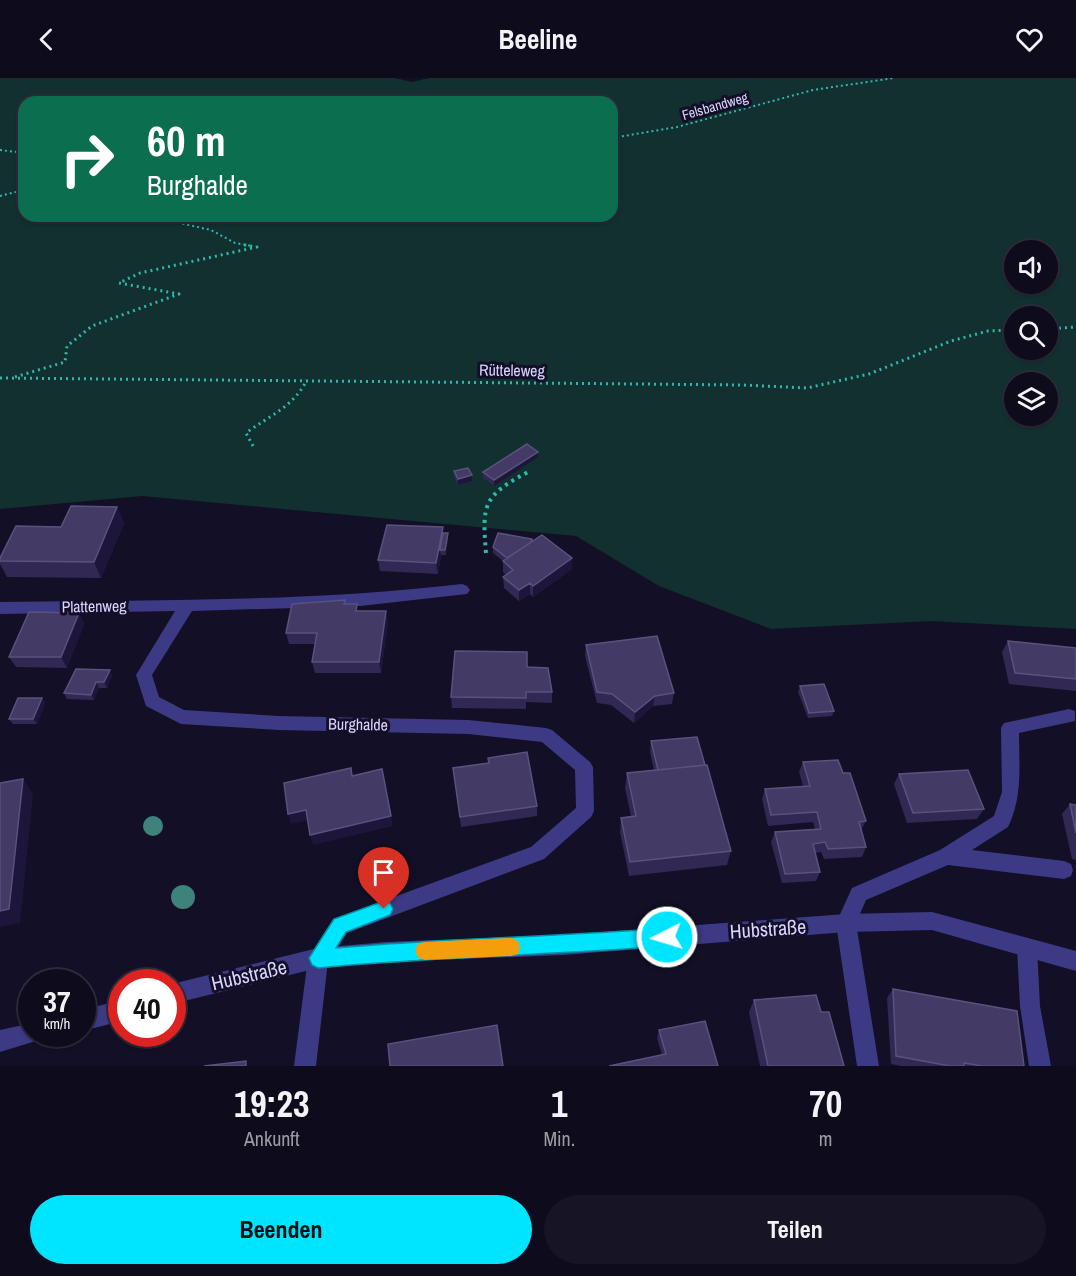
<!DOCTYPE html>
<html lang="de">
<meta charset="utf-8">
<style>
:root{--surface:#0e0b1c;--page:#171425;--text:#f1f3f6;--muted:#9b9ba3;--line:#2e2b3b;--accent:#00e5ff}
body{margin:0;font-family:"Archivo Narrow",sans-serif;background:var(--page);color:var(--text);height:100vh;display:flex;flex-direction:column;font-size:22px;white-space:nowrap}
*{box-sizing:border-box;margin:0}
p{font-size:20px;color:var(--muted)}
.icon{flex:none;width:33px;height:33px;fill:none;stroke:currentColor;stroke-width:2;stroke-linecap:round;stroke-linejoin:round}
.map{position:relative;height:988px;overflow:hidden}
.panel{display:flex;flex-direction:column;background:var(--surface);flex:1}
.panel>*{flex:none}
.guide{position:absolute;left:18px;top:18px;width:600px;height:126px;border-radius:18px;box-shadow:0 2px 4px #0004,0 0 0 2px var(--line);background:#0b6e4f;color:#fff;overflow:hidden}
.controls{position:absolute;left:1004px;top:162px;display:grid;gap:12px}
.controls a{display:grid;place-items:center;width:54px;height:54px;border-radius:50%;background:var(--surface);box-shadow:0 2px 4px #0004,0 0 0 2px var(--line);font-size:30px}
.speed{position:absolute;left:18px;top:891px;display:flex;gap:12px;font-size:30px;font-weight:700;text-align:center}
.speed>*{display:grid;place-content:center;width:78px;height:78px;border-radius:50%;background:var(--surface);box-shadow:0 2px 4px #0004,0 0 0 2px var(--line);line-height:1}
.speed small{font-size:15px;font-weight:400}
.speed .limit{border:9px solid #d22;background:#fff;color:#111}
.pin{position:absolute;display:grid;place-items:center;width:51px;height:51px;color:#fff;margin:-62px -26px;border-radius:50% 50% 50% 0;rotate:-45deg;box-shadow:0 0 6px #0007}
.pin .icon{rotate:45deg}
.me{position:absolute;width:66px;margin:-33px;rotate:265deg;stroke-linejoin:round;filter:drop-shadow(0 0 4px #0008)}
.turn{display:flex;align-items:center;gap:21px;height:126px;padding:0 30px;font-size:27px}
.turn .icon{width:78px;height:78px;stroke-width:2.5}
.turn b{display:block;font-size:42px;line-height:51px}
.eta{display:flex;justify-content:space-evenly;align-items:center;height:102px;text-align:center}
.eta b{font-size:36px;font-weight:800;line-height:42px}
.button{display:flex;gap:12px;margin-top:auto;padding:12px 30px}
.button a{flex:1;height:69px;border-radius:36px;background:var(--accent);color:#111;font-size:24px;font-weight:800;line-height:69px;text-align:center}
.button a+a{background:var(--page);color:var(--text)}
header{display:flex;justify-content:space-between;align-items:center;height:78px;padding:0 30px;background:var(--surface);font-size:27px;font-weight:800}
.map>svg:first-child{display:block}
</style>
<header><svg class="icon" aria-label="back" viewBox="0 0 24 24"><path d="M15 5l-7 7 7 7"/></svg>Beeline<svg class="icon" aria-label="heart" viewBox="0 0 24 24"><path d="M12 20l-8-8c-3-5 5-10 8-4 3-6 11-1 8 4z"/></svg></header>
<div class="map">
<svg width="1076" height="988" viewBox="0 0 1076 988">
<rect width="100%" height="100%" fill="#130f26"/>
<path fill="#12302f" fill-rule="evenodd" d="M0 0H395L412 4 429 0H1076V551L932 543 771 551 659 508 576 458 142 418 0 431ZM24 24H612V138H24ZM1014 172H1047V206H1014ZM1014 238H1047V272H1014ZM1014 304H1047V338H1014Z"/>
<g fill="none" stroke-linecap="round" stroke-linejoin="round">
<path stroke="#2fb8b0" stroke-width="2" stroke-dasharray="2 3" stroke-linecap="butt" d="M612 60 677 49 813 12 894 0
M0 72 24 75
M0 118 24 112
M214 138 171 143 211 152 235 165 252 168"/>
<path stroke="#2fb8b0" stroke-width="3" stroke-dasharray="2 4" stroke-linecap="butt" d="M1047 251 1076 249
M15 299 65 284 67 268 92 248 179 216 119 205 140 195 257 169 244 167
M0 300 743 307 807 310 869 296 951 263 988 253 1014 252
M253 368 246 355C269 338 293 329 307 302"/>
<path stroke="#2fb8b0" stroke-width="4" stroke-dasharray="3 4.5" stroke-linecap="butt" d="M486 475C482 426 483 418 528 394"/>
<path fill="#3d3a85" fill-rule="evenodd" d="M1069 631 1075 633V643L1019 655C1019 688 1023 718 1008 749L972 772 1064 783 1071 786 1073 792 1071 798 1064 801 948 787 866 822 856 845 879 988H857L836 845 852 810 940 772 994 738 1002 714 1001 650 1004 645Z
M1027 860 1034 863 1037 870 1040 928 1051 988H1029L1020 928 1017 870 1020 863Z"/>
<path fill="#3d3a85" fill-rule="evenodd" d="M462 506 467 508 470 512 467 516 360 528 192 533 152 597 159 619 184 632 279 638 468 642 546 650 552 652 590 684 593 689 594 733 591 739 544 781 347 855 328 883 316 988H294L308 880 333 841 531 769 576 730 575 692 542 664 468 656 279 652 181 646 146 628 136 597 175 533 0 536V524C154 522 309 524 462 506Z"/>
<path fill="#3d3a85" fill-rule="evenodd" d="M932 834 1076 873V893L932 852 846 854 564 877 385 884 318 890 172 926V906L318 870 385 864 564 857 846 836Z
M122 922V943L82 953V932Z
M32 945V956H42L39 962 0 974V952Z"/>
</g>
<g fill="#3d827b">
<circle cx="153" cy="748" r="10"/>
<circle cx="183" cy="819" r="12"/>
</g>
<path fill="#312854" d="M538 379 494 408 483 400V394Z
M454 393 472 403 458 407 454 399Z
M117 429 124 445 101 500 7 499 0 486V480L61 449Z
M443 455 448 461 446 477H441L438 496 380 493 378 482Z
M532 461V464L572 480V491L533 519 530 516 519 523 504 510 503 499 506 497 503 494V483L493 475V469Z
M345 522V526L359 533 388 544 381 595H315L312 584 315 566H289L286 555Z
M79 535 84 546 67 590 16 589 9 579Z
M1008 563 1076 570V613L1009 606 1002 574Z
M586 567 674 615 672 626 653 628 634 645 611 627 597 625 585 578Z
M527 589 552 614V625L526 624V631L452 630 451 619Z
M110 592 112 598 107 610H99L94 622 67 621 64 615Z
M800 608 834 633 832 638 808 640 798 614Z
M42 620 45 625 37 646H13L9 641Z
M651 663 705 687 731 773 727 787 629 798 620 754 621 740 631 738 625 710 627 695 654 692 650 674Z
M803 684 843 695 866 743 861 752 866 769 862 779 824 781 821 774 815 775 820 794 816 803 782 805 771 764 775 754 815 751 813 744 768 748 762 721 765 711 803 708 799 694Z
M453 690 537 728V738L461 749Z
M899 696 984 731 977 741 907 745 894 706Z
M1070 726 1076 727V782L1072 781 1062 736Z
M893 911 1024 988H901L891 986 887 920Z
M754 922 821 934 844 988H760L749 934Z
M659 952 718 988 662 977 657 960Z"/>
<path fill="#1d163a" d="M538 374V379L494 408V402Z
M472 397V403L458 407V401Z
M117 429 124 445 101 500 94 484Z
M443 449 444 460 440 472 441 477 438 496 436 485Z
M448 455V461L446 477 445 472Z
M572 480V491L533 519V508Z
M530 505V516L519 523V512Z
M386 533 388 544 381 595 379 584Z
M79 535 84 546 67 590 61 579Z
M110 592 112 598 107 610 104 604Z
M96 604 99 610 94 622 91 617Z
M655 618 653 628 634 645 635 634Z
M42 620 45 625 37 646 33 641Z
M23 701 33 716 20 845 0 849V833Z
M306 732 310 742 291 746 288 736Z
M391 738 393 748 313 767 310 757Z"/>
<path fill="#433a66" stroke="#5a527e" stroke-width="1.5" d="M527 366 538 374 494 402 483 394Z
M468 390 472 397 458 401 454 393Z
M71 428 117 429 94 484 0 483V480L16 448 61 449Z
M387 447 443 449 436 485 378 482Z
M443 455H448L445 472H440Z
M498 455 532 461 531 464 507 480 493 469Z
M542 457 572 480 533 508 530 505 519 512 503 499 513 492 503 483Z
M345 522 344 526H357L356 533H386L379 584H312L317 555H286L292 526Z
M29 534 79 535 61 579H9Z
M657 558 674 615 655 618 635 634 612 616 597 614 586 567Z
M1008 563 1076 570V601L1015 595Z
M455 573 527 574V589L548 590 552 614H526V620L451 619Z
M76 591 110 592 104 604H96L91 617 64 615Z
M824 606 834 633 809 635 800 608Z
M18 620H42L33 641H9Z
M697 659 705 687 658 692 651 663Z
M527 674 537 728 460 739 453 690 489 685 488 680Z
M838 682 843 695H850L866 743 859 744 866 769 828 771 825 764 813 766 820 794 785 796 775 754 821 751 817 734 771 737 765 711 810 708 803 684Z
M707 687 731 773 630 784 621 740 636 738 627 695Z
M351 690 352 698 382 691 391 738 310 757 306 732 288 736 284 705Z
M968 692 984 731 913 735 899 696Z
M23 701 9 831 0 833V705Z
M1070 726 1076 727V755Z
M893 911 1017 933 1024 988H982L964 985V988H950L896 978Z
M816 917 821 934H829L844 988H768L754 922Z
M705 943 718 988H609L666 976 659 952Z
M497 947 503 988H390L388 966Z
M246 983V988H204Z"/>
<path fill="#00e5ff" stroke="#0095a6" stroke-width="1.5" d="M384 823 390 825 393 831 390 837 346 854 336 870C446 860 557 859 667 850L673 853 676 859 673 865 667 868C551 877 434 879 318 890L312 887 309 880 334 841Z"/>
<path fill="#f59e0b" d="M511 860 518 863 520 869 518 876 511 878 424 882 418 879 415 873 418 866 424 864Z"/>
<g text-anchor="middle" stroke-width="6" stroke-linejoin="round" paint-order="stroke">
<g font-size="14" fill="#d9d4ff" stroke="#130f26">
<text transform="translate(715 28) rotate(-16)" y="5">Felsbandweg</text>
</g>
<g font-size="16" fill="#d9d4ff" stroke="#130f26">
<text transform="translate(512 292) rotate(1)" y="6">Rütteleweg</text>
<text transform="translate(94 528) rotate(-1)" y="6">Plattenweg</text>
<text transform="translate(358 646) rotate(1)" y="6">Burghalde</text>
</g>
<g font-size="20" fill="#d9d4ff" stroke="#130f26">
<text transform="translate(768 851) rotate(-4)" y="7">Hubstraße</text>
<text transform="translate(249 897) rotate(-13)" y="7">Hubstraße</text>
</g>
</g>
</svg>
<div class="controls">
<a><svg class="icon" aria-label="sound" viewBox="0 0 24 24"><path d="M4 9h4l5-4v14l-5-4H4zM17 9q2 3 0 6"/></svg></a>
<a><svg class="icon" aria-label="search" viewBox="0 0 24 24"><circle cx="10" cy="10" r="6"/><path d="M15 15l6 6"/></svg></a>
<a><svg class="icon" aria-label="layers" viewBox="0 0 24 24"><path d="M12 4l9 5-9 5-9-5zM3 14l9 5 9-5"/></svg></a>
</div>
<div class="speed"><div>37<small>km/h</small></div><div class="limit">40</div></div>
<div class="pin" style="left:384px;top:831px;background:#d93025"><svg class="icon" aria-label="arrive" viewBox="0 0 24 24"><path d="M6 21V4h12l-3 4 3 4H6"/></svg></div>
<svg class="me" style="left:667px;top:859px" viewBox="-20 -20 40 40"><circle r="17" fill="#00e5ff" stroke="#fff" stroke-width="3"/><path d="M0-11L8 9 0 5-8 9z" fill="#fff"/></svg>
<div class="guide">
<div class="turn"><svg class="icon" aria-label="right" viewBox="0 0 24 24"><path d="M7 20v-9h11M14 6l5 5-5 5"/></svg><div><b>60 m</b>Burghalde</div></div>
</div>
</div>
<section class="panel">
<div class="eta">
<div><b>19:23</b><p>Ankunft</p></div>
<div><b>1</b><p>Min.</p></div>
<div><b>70</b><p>m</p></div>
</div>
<div class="button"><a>Beenden</a><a>Teilen</a></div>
</section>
